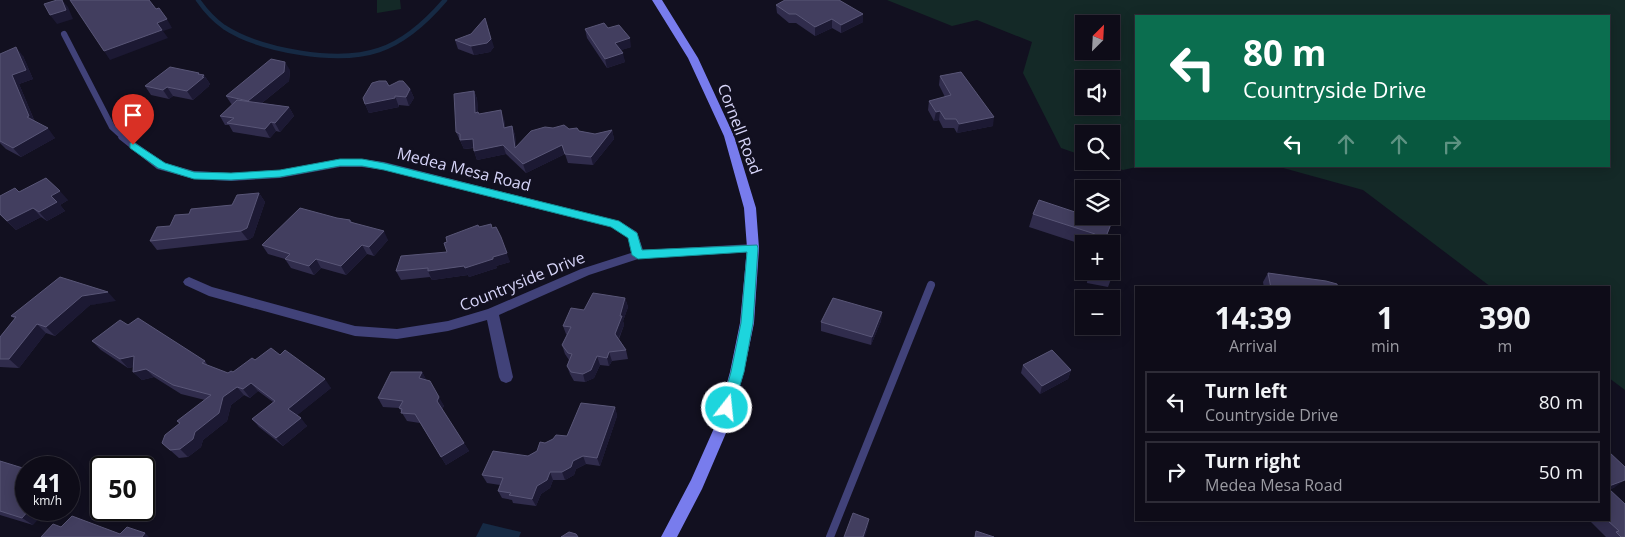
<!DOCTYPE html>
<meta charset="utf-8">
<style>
:root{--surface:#0e0c18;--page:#1c1a25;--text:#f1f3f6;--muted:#9b9ba2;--line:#2e2c37}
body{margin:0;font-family:"Open Sans",sans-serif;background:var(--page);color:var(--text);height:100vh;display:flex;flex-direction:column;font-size:19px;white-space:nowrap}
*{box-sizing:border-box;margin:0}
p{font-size:16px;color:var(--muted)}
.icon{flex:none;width:28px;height:28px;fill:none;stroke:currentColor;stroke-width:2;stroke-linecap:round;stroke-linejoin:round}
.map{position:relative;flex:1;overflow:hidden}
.panel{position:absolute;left:1135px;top:286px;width:475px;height:235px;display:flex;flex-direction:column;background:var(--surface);border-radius:0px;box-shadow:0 2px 12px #0003,0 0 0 1px var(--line)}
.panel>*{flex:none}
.top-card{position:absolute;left:1135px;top:15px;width:475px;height:152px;border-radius:0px;box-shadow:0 2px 12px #0003,0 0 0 1px var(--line);background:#0b6e4f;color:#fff;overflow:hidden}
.needle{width:32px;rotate:24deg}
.buttons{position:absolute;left:1075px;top:15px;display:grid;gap:10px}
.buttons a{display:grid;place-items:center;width:45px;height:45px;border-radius:0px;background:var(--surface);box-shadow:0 2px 12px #0003,0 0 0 1px var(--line);font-size:25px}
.speed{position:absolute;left:15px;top:456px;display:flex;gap:10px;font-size:25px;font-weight:700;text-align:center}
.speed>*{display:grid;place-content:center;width:65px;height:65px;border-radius:50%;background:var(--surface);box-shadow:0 2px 12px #0003,0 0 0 1px var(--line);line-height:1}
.speed small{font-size:12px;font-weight:400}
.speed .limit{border:2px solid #111;border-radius:8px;background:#fff;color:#111}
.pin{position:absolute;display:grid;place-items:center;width:42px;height:42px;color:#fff;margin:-51px -21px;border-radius:50% 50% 50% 0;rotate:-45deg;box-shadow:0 0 5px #0007}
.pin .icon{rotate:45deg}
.me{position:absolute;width:55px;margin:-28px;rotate:16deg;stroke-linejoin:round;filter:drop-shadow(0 0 4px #0008)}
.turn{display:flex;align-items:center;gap:18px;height:105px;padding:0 25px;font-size:22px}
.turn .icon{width:65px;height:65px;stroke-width:2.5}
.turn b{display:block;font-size:35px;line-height:42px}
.lanes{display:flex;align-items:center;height:48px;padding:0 25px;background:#0003;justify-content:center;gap:25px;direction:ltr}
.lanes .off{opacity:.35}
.eta{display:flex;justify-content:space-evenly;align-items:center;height:85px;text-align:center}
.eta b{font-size:30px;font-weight:700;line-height:35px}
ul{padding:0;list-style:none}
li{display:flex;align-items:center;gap:15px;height:62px;margin:0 10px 8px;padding:0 15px;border:2px solid var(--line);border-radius:0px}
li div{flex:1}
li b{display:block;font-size:19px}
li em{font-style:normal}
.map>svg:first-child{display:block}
</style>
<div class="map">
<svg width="1625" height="537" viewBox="0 0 1625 537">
<rect width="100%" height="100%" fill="#121020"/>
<path fill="#142927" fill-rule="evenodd" d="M377 0H400L401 9 377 13Z
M887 0H1625V390L1609 378V288L1491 287 1363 190 1276 166H1609V16H1136V166H1141L1123 170 1098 161H1111V134H1084V156L1061 148 1023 73 1032 42 977 20 952 26ZM1084 24H1111V51H1084ZM1084 79H1111V106H1084Z"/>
<path fill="#162a44" d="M483 523 521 532 519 537H476Z"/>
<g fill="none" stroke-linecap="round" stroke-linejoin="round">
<path stroke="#162a44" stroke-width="4.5" d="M198 0C205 10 214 20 224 27 261 51 338 64 379 50 406 41 427 21 445 0"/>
<path stroke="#414279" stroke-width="6" d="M64 34 112 127 123 137"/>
<path stroke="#414279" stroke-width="8" d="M830 537 931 285"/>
<path fill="#414279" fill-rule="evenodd" d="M123 134 165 163 194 171 231 173 280 170 340 159H362L384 162 619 221 637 232 643 250 753 244 759 248 753 252 638 259 589 275 499 315 513 377 511 381 506 383 501 381 499 377 487 320 448 331 397 339 355 336 209 296 185 285 183 282 185 279 189 277 212 287 355 326 397 329 448 321 488 309 581 269 631 253 628 237 611 227 384 170 362 167H340L280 178 231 181 194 179 157 169 119 139 118 137Z"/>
<path fill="#787ced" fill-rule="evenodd" d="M652 0H662L698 58 734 136 756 208 759 248 754 323 744 372 729 426 702 489 677 537H661L691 480 715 426 730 372 740 323 747 248 744 208 724 136 688 58Z"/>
</g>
<path fill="#302c4c" d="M776 5 863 14V22L841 33 832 28 815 36 796 23H789L777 13Z
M608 28 631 47 621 50 625 62 607 68 587 38 585 29Z
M455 40 494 47 490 52 474 55 458 49Z
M0 54 23 56 33 79 19 84 35 122 55 138 21 157 6 149 0 143Z
M290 70 289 81 262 103 289 107 294 116 280 132 276 131 270 138 233 132 229 125H225L220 116 232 105 226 96Z
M199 73 200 75H204L210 84 209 85V86L193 100 173 96 169 99 151 95 145 86Z
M940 76 993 126 957 133 954 128H943L939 120 934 121 928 110 929 101 945 97 939 85Z
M389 86 410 89 414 98 409 106 399 105V107L369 113 365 104Z
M474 91 477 99 478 112 479 114 504 119 505 127 512 126 515 135 516 147 553 128 569 129 595 134 612 130 614 139 593 165 568 163 565 154 526 173 506 154 477 160 474 151V148L464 149 456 132Z
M19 192 68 200 60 205 65 211 47 221 41 217 16 230 0 215V196Z
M259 193 265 202 253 237 248 240 157 250 150 241 170 226 189 214 232 205Z
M1033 214 1111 224 1104 244H1084V245L1029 227Z
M337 218 350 220 352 222 388 240 374 256 367 254 346 275 321 268 314 275 291 268 285 259 268 254 262 245Z
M479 227 492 228 510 262 496 266 497 268 469 277 468 275 432 280 430 277 401 280 396 271 447 252V242Z
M1088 271H1111L1113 274 1108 287 1087 283Z
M1268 273 1338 288H1264L1263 282Z
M625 298 628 307 623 321 624 325 619 339 626 350 628 359 612 361 609 366 600 365 594 378 585 382 574 381 570 374 567 366 569 360 565 354 562 345 567 335 566 334 563 326 584 310Z
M116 301 90 305 55 336 46 333 19 368 0 367V337L15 319 11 316Z
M882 312 881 321 871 345 821 331V322Z
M128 325 205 361 208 366 228 373 233 372 255 360 280 355 331 388 297 415 307 426 283 446 259 427 252 419 273 402 258 391 250 398 244 395 231 405 227 421 203 440 201 447 188 457 179 458 162 443 180 424 177 421 205 400 181 394 154 377 142 380 133 372V367L128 368 101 350 92 341Z
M1023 365 1071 370 1068 379 1040 394 1021 373Z
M422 372 426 380 444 406 442 409 469 451 446 465 420 423 407 421 399 408 383 407 378 398Z
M615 407 617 416 600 466 586 464 576 469 574 475 565 480H553L550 488 541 494 536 506 513 503 512 500 502 498 498 491 500 485 487 483 482 475 528 456 537 451 545 443 567 436Z
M1609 452 1615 487 1609 490 1625 537H1606L1589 520H1609Z
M0 461 33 525 0 515Z"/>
<path fill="#1c1933" d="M62 0 68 7 73 19 57 24 50 15Z
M863 14V22L841 33V25Z
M485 18 494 47 490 52 474 55 471 46Z
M167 19 172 28 163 31 168 38 110 60 104 51 157 23Z
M832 19V28L815 36V27Z
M630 38 631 47 616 52 615 43Z
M16 47 23 56 33 79 19 84 36 125 27 117 12 75Z
M623 53 625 62 607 68 605 59Z
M285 62 290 70 289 81 253 110 248 101Z
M199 73 202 78V77L204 75 210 84 209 85V86L193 100 187 91 198 74Z
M167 87 173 96 169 99 163 90Z
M410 89 414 98 409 106 406 97Z
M474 91 477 99 479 121 475 113Z
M395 96 399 107 369 113 365 104Z
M289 107 294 116 280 132 275 123Z
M501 110 504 119 506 137 504 128Z
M940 111 939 120 934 121 936 112Z
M994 117 993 126 957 133 959 124Z
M271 122 276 131 270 138 265 129Z
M512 126 515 135 518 157 515 148Z
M48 128 55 138 21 157 13 148Z
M612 130 614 139 593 165 591 157Z
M473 139 476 147 464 149 460 140Z
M503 145 506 154 477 160 474 151Z
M562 145 565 154 526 173 523 164Z
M60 191 68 200 60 205 65 211 47 221 39 212 51 196Z
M259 193 265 202 253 237 248 240 241 231Z
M33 208 41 217 16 230 7 221Z
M384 231 388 240 374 256 369 247Z
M501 237 510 262 496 266 497 268 469 277 465 268 493 257Z
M362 245 367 254 346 275 341 266Z
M316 259 321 268 314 275 309 266Z
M464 266 468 275 432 280 428 271Z
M108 292 116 301 90 305 55 336 46 327 82 296Z
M625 298 628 307 623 321 624 325 617 342 615 334Z
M882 312 881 321 871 345 872 337Z
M37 324 46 333 19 368 9 359Z
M609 352 612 361 609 366 607 358Z
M134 356 142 365 128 368 120 359Z
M597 356 600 365 594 378 585 382 583 374Z
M146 369 154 377 142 380 133 372Z
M1071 370 1068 379 1040 394 1042 386Z
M422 372 427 381 419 378Z
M325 379 331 388 295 417 288 409Z
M251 383 258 391 250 398 243 389Z
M237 387 244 395 231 405 227 421 203 440 201 447 188 457 180 449 195 432 223 397Z
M439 397 444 406 442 410 437 401Z
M615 407 617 416 600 466 597 458Z
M301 418 307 426 283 446 276 438Z
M464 443 469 451 446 465 441 457Z
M583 456 586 464 576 469 574 475 565 480 562 472 573 461Z
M550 472 553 480 550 488 541 494 536 506 532 499 537 486Z
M1625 480 1615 487 1609 490V486Z
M29 510H47L33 525 22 518Z
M869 519 868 527 865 537H863Z
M145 533 149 537H142Z"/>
<path fill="#423e5f" stroke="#595677" d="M57 0H62L66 10 50 15 44 4Z
M70 0H149L156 9 159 8 167 19 157 23 162 30 104 51Z
M785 0H839L863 14 841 25 832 19 815 27 796 14H789L776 5Z
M485 18 491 39 487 43 471 46 455 40 471 34Z
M604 23 608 28 619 25 630 38 615 43 623 53 605 59 585 29Z
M16 47 26 70 12 75 29 116 27 117 48 128 13 148 0 141V54Z
M271 59 285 62 284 72 248 101 226 96Z
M170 67 199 73 198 74 204 75 202 77H204L187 91 167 87 163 90 145 86Z
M961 72 994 117 959 124 956 119H945L940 111 936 112 929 101 951 95 940 76Z
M379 81H386L389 86 399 81H403L410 89 406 97 395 96V98L365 104 363 98 372 83Z
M474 91 475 113 478 112 479 114 501 110 504 128 512 126 515 148 531 131 545 127 553 128 564 125 569 129 577 128 579 131 595 134 612 130 591 157 565 154 562 145 523 164 503 145 474 151 473 139 460 140V134L456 132 454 94Z
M237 100 289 107 275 123 271 122 265 129 227 123 234 118 220 116Z
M46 178 60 191 51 196 57 202 39 212 33 208 7 221 0 214V196L15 188 19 192Z
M259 193 247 228 241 231 150 241 157 227 170 226 175 215 189 214 191 209 232 205 237 195Z
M1039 200 1084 215V216H1089L1111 224 1103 244H1094L1095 234 1033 214Z
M300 208 337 218 350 220V222L384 231 369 247 362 245 341 266 316 259 309 266 285 259 290 254 262 245Z
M491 224 492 228 496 227 501 237 507 253 493 257V259L465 268 464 266 428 271V268L396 271 401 256 447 252 444 243 447 242 446 237 478 225 479 227Z
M1111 247 1115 248 1113 274 1099 271H1111Z
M1268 273 1326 281 1337 284 1338 288H1271Z
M60 277 108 292 82 296 46 327 37 324 9 359H0V337L16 317 11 316Z
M593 293 625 298 620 316H622L615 334 626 350 609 352 607 358 597 356 591 370 583 374 571 372 567 366 572 354 568 353 562 345 571 327 563 326 571 308 584 310Z
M833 298 882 312 872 337 821 322Z
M138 318 205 361 202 363 228 373 231 371 233 372 252 358 255 360 271 348 280 355 285 350 325 379 288 409 301 418 276 438 252 419 275 401 251 383 243 389 237 387 223 397 219 413 195 432 193 439 180 449 170 450 162 443 165 435 180 423 177 421 211 395 173 385 146 369 133 372 134 356 120 359 92 341 120 320 128 325Z
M1052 350 1071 370 1042 386 1023 365Z
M391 372H422L419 378 430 381 439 397 437 401 464 443 441 457 415 414 401 413 402 409 399 408 403 401 378 398Z
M581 403 615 407 597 458 583 456 573 461 571 467 562 472H550L547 480 537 486 532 499 509 495 511 493 498 491 503 478 482 475 493 451 528 456 537 451 540 442 545 443 553 439 556 435 567 436Z
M1609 452 1625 467V480L1609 486Z
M0 461 26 469V510H29L22 518 0 511Z
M1609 489 1625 504V537H1621L1616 532 1619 531 1607 520H1609Z
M853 513 869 519 863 537H844Z
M72 516 120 534 127 527 145 533 142 537H41L53 524 61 527Z
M976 531 994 537H975Z
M569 532 576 534 578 537H561Z"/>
<path fill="#1dd5dd" stroke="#138a90" d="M133 142 165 163 194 172 231 173 280 170 340 159H362L384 163 619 221 637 233 642 250 757 245 758 248 753 323 744 372 733 408 732 412 727 414 722 412 721 408 731 372 741 323 747 252 638 259 632 255 628 238 611 227 384 170 362 166H340L280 177 231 180 194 179 158 168 130 148V143Z"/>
<g text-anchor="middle" stroke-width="5" stroke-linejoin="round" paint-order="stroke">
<g font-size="16" fill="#d7d5f9" stroke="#121020">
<text transform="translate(740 129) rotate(69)" y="6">Cornell Road</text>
<text transform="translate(464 169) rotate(14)" y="6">Medea Mesa Road</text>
<text transform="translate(522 281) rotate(-22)" y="6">Countryside Drive</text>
</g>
</g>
</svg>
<div class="buttons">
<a><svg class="needle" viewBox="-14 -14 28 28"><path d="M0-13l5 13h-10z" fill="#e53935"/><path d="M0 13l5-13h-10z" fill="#9b9ba2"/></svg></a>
<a><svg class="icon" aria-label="sound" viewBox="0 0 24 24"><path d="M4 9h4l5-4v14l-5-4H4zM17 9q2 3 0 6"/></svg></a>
<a><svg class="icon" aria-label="search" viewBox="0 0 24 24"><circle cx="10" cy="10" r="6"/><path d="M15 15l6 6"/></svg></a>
<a><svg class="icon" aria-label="layers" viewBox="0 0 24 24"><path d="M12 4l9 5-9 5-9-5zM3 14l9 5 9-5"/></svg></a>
<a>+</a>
<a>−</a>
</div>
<div class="speed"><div>41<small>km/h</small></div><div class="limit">50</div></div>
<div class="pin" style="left:133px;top:145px;background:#d93025"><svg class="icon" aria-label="arrive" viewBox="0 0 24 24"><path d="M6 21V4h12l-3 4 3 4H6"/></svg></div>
<svg class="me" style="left:727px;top:408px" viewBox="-20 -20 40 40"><circle r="17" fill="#1dd5dd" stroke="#fff" stroke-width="3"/><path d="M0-11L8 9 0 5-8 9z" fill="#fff"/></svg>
<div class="top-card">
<div class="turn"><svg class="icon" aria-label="left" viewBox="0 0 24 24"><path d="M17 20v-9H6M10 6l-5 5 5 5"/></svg><div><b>80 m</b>Countryside Drive</div></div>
<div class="lanes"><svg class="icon" aria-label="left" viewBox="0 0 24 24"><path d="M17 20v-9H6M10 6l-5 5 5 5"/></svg><svg class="icon off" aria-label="ahead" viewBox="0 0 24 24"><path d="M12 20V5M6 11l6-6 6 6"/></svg><svg class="icon off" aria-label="ahead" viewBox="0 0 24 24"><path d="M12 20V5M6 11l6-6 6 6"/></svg><svg class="icon off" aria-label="right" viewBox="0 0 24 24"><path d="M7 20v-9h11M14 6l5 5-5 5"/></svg></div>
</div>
<section class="panel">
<div class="eta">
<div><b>14:39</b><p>Arrival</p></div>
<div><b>1</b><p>min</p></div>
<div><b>390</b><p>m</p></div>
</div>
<ul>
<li><svg class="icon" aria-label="left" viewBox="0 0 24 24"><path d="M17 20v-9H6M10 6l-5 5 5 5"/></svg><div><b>Turn left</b><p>Countryside Drive</p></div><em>80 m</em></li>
<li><svg class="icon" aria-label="right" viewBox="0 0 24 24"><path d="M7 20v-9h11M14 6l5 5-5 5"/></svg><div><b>Turn right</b><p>Medea Mesa Road</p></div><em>50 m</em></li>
</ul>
</section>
</div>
